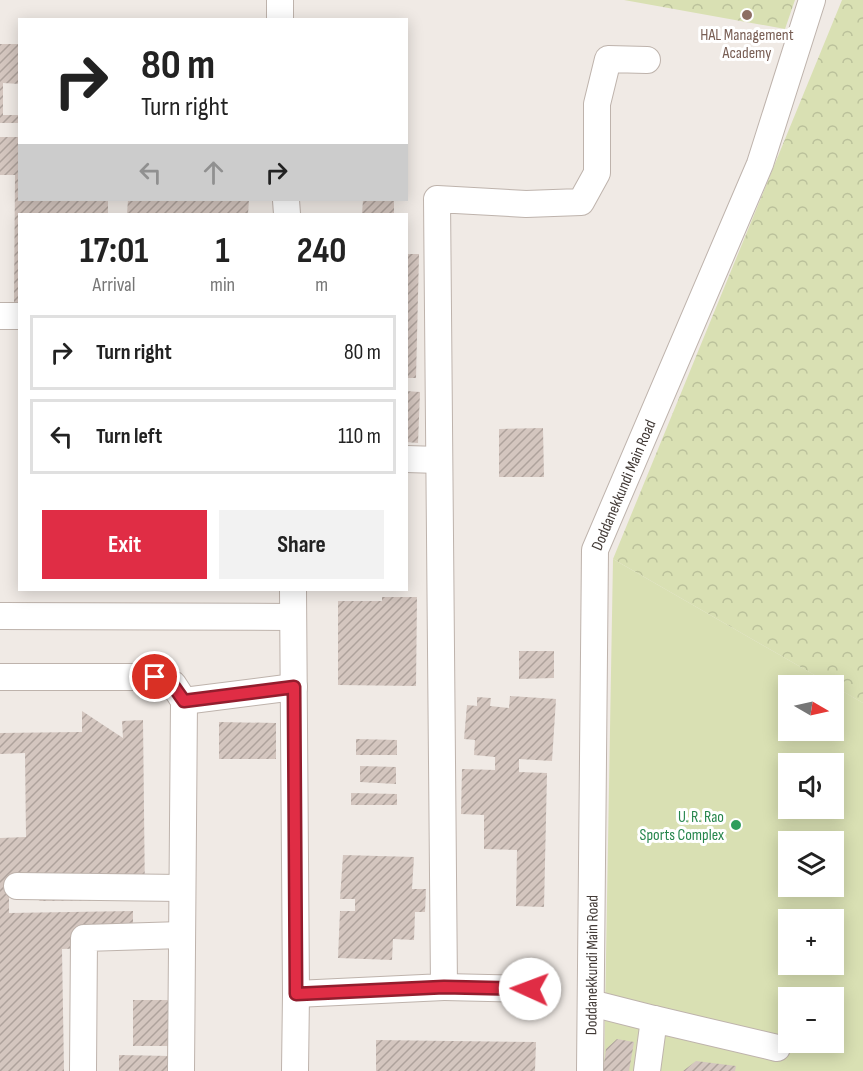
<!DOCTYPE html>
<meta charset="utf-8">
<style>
:root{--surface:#fff;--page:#f2f2f2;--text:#222;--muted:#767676;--line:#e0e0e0;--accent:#e02d45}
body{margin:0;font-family:"Sofia Sans Condensed",sans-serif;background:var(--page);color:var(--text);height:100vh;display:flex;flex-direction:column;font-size:22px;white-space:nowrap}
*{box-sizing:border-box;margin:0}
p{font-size:20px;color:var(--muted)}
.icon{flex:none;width:33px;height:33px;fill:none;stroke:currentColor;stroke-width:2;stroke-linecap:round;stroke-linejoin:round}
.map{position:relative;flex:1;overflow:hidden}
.side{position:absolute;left:18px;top:213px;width:390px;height:378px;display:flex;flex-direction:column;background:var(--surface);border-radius:0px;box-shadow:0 3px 15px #0003}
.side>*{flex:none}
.top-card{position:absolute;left:18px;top:18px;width:390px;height:183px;border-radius:0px;box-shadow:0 3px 15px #0003;background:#fff;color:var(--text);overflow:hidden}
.needle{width:39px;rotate:99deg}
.fabs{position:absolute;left:778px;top:675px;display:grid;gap:12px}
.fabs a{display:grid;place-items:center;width:66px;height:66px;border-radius:0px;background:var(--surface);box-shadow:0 3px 15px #0003;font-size:30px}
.pin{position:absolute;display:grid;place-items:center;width:51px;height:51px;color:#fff;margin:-26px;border:3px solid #fff;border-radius:50%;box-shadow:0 2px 6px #0007}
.me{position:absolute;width:66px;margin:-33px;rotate:272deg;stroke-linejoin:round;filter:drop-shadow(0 0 4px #0008)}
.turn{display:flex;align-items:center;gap:21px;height:126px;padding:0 24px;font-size:27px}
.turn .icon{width:78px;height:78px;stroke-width:2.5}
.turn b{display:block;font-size:42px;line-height:51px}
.lanes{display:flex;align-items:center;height:57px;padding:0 24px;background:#0003;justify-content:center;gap:30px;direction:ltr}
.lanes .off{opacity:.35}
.eta{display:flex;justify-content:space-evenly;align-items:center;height:102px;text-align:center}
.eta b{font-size:36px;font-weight:700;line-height:42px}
.button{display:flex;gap:12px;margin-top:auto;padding:12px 24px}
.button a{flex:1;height:69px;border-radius:0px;background:var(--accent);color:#fff;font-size:24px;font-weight:700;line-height:69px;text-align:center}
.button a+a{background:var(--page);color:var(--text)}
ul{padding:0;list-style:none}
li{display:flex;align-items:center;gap:18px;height:75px;margin:0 12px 9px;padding:0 12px;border:3px solid var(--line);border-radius:0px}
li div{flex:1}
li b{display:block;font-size:22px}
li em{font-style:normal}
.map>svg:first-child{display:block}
</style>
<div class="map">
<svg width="863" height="1071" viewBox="0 0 863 1071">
<defs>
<pattern id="forest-crowns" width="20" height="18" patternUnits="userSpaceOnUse" patternTransform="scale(1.5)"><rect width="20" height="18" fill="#d9e0b3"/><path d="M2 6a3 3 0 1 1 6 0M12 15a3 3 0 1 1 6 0" fill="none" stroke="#bbc19b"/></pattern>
<pattern id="building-hatch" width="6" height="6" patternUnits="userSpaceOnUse" patternTransform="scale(1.5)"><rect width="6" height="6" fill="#d4c6bf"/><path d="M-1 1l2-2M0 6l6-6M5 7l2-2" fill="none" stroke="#aea29c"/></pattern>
</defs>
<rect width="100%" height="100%" fill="#f0eae5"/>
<path fill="url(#forest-crowns)" d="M624 0H795L785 29Z
M842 0H863V703L613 559Z"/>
<path fill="#d9e0b3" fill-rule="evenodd" d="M613 559 832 685 789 686V730H834V686L863 703V1071H604ZM789 764H834V808H789ZM789 842H834V886H789ZM789 920H834V964H789ZM789 998H834V1042H789Z"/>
<path fill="url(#building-hatch)" d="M0 44H20V84L3 83V115H20V123H0Z
M0 137H20V200H108V214H20V304H14L15 175H0Z
M128 200H249L248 214H127Z
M363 200H394V214H362Z
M406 254H419L416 378H406Z
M406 391 420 392 418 443 406 442Z
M543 428 544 477H499V429Z
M382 597H417L416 686 338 685V601H382Z
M519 651H554V678L519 679Z
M510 696 556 699 552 761 519 759V772L547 773 544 907 516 906 517 850 484 849V815L461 814 462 769 495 770V757L474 755 475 740 464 739 467 705 477 706V697L491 698 490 706 509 708Z
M82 711 123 738 122 721 143 720 145 900 40 901 9 881V913L133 911V947L62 949 64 1071H0V838L26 837 25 753 0 754V733L82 732Z
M219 722 276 723V759H219Z
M356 739 397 740V755H356Z
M360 766 396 767V784L360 782Z
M351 793 397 794V805H351Z
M343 855 414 857 412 889H426L425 912H415L414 940 393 939 392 960 338 958 340 911H355V899H340Z
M133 1000H170L169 1046H133Z
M617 1039 634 1042 629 1071H603L606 1049Z
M376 1040 536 1042 535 1071H376Z
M119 1055 170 1056 169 1071H119Z
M696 1061 736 1066 735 1071H683Z"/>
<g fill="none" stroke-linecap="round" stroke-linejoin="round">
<g stroke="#beb3ac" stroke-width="28">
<g id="minor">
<path d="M280 0V20"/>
<path d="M286 200 287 214"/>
<path d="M0 316H20"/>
<path d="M406 459 439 460"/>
<path d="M293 590 296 994 295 1071"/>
<path d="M0 616 293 617"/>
<path d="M0 677H155L173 684 184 701 181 1071"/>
<path d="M184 701 294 687"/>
<path d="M17 886 182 888"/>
<path d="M444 987 530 989"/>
<path d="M296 994 444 987 437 199 526 204 581 202 597 173V104L608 59 647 60"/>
<path d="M591 1003 654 1019"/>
<path d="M83 1071 84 938 182 935"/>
<path id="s1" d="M590 1071 595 550 760 164 812 0"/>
<path d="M647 1071 654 1019 777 1048"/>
</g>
</g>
<use href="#minor" stroke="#fff" stroke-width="26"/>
</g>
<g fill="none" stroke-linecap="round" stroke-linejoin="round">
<g stroke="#921d2d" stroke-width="15">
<path id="route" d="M155 677 172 684 184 701 294 687 296 994 444 987 530 989"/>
</g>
<use href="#route" stroke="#e02d45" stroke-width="10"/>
</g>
<circle fill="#8d6e63" stroke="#fff" stroke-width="2" cx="747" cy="15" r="6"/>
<circle fill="#2e9e5b" stroke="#fff" stroke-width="2" cx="736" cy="825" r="6"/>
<g text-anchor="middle" stroke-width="6" stroke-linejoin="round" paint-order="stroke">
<g font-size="16" fill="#785e54" stroke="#fff">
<text x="747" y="40">HAL Management<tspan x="747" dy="18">Academy</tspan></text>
</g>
<g font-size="16" fill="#423a36" stroke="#fff">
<text dy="6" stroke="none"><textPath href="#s1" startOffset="592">Doddanekkundi Main Road</textPath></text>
<text dy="6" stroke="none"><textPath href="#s1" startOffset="106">Doddanekkundi Main Road</textPath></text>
</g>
<g font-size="16" fill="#27864d" stroke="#fff" text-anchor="end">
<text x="724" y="822">U. R. Rao<tspan x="724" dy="18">Sports Complex</tspan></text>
</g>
</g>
</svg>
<div class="fabs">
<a><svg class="needle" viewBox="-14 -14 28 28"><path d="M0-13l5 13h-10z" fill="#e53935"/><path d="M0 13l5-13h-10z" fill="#767676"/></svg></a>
<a><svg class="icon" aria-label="sound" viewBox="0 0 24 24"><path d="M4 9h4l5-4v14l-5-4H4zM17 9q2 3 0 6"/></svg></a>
<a><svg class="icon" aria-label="layers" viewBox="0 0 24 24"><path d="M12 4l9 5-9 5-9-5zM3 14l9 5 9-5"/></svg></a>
<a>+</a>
<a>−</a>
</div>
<div class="pin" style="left:155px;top:677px;background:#d93025"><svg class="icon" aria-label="arrive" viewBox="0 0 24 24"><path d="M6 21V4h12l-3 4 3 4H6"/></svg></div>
<svg class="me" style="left:530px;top:989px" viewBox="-20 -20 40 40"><circle r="19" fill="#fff"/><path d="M0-13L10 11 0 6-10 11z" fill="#e02d45"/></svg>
<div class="top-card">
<div class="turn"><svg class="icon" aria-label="right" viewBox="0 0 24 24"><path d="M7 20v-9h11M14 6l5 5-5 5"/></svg><div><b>80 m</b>Turn right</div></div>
<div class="lanes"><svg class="icon off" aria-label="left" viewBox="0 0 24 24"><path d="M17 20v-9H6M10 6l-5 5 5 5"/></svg><svg class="icon off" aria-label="ahead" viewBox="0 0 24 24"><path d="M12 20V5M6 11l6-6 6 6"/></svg><svg class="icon" aria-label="right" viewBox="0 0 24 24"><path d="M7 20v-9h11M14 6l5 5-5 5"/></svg></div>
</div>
<section class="side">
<div class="eta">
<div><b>17:01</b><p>Arrival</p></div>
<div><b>1</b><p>min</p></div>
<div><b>240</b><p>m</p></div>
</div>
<ul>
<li><svg class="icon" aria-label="right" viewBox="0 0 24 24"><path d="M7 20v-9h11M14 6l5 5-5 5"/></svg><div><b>Turn right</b></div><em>80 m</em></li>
<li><svg class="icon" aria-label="left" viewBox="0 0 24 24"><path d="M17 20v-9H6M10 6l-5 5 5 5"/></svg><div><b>Turn left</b></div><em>110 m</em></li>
</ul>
<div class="button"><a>Exit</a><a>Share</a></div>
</section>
</div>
